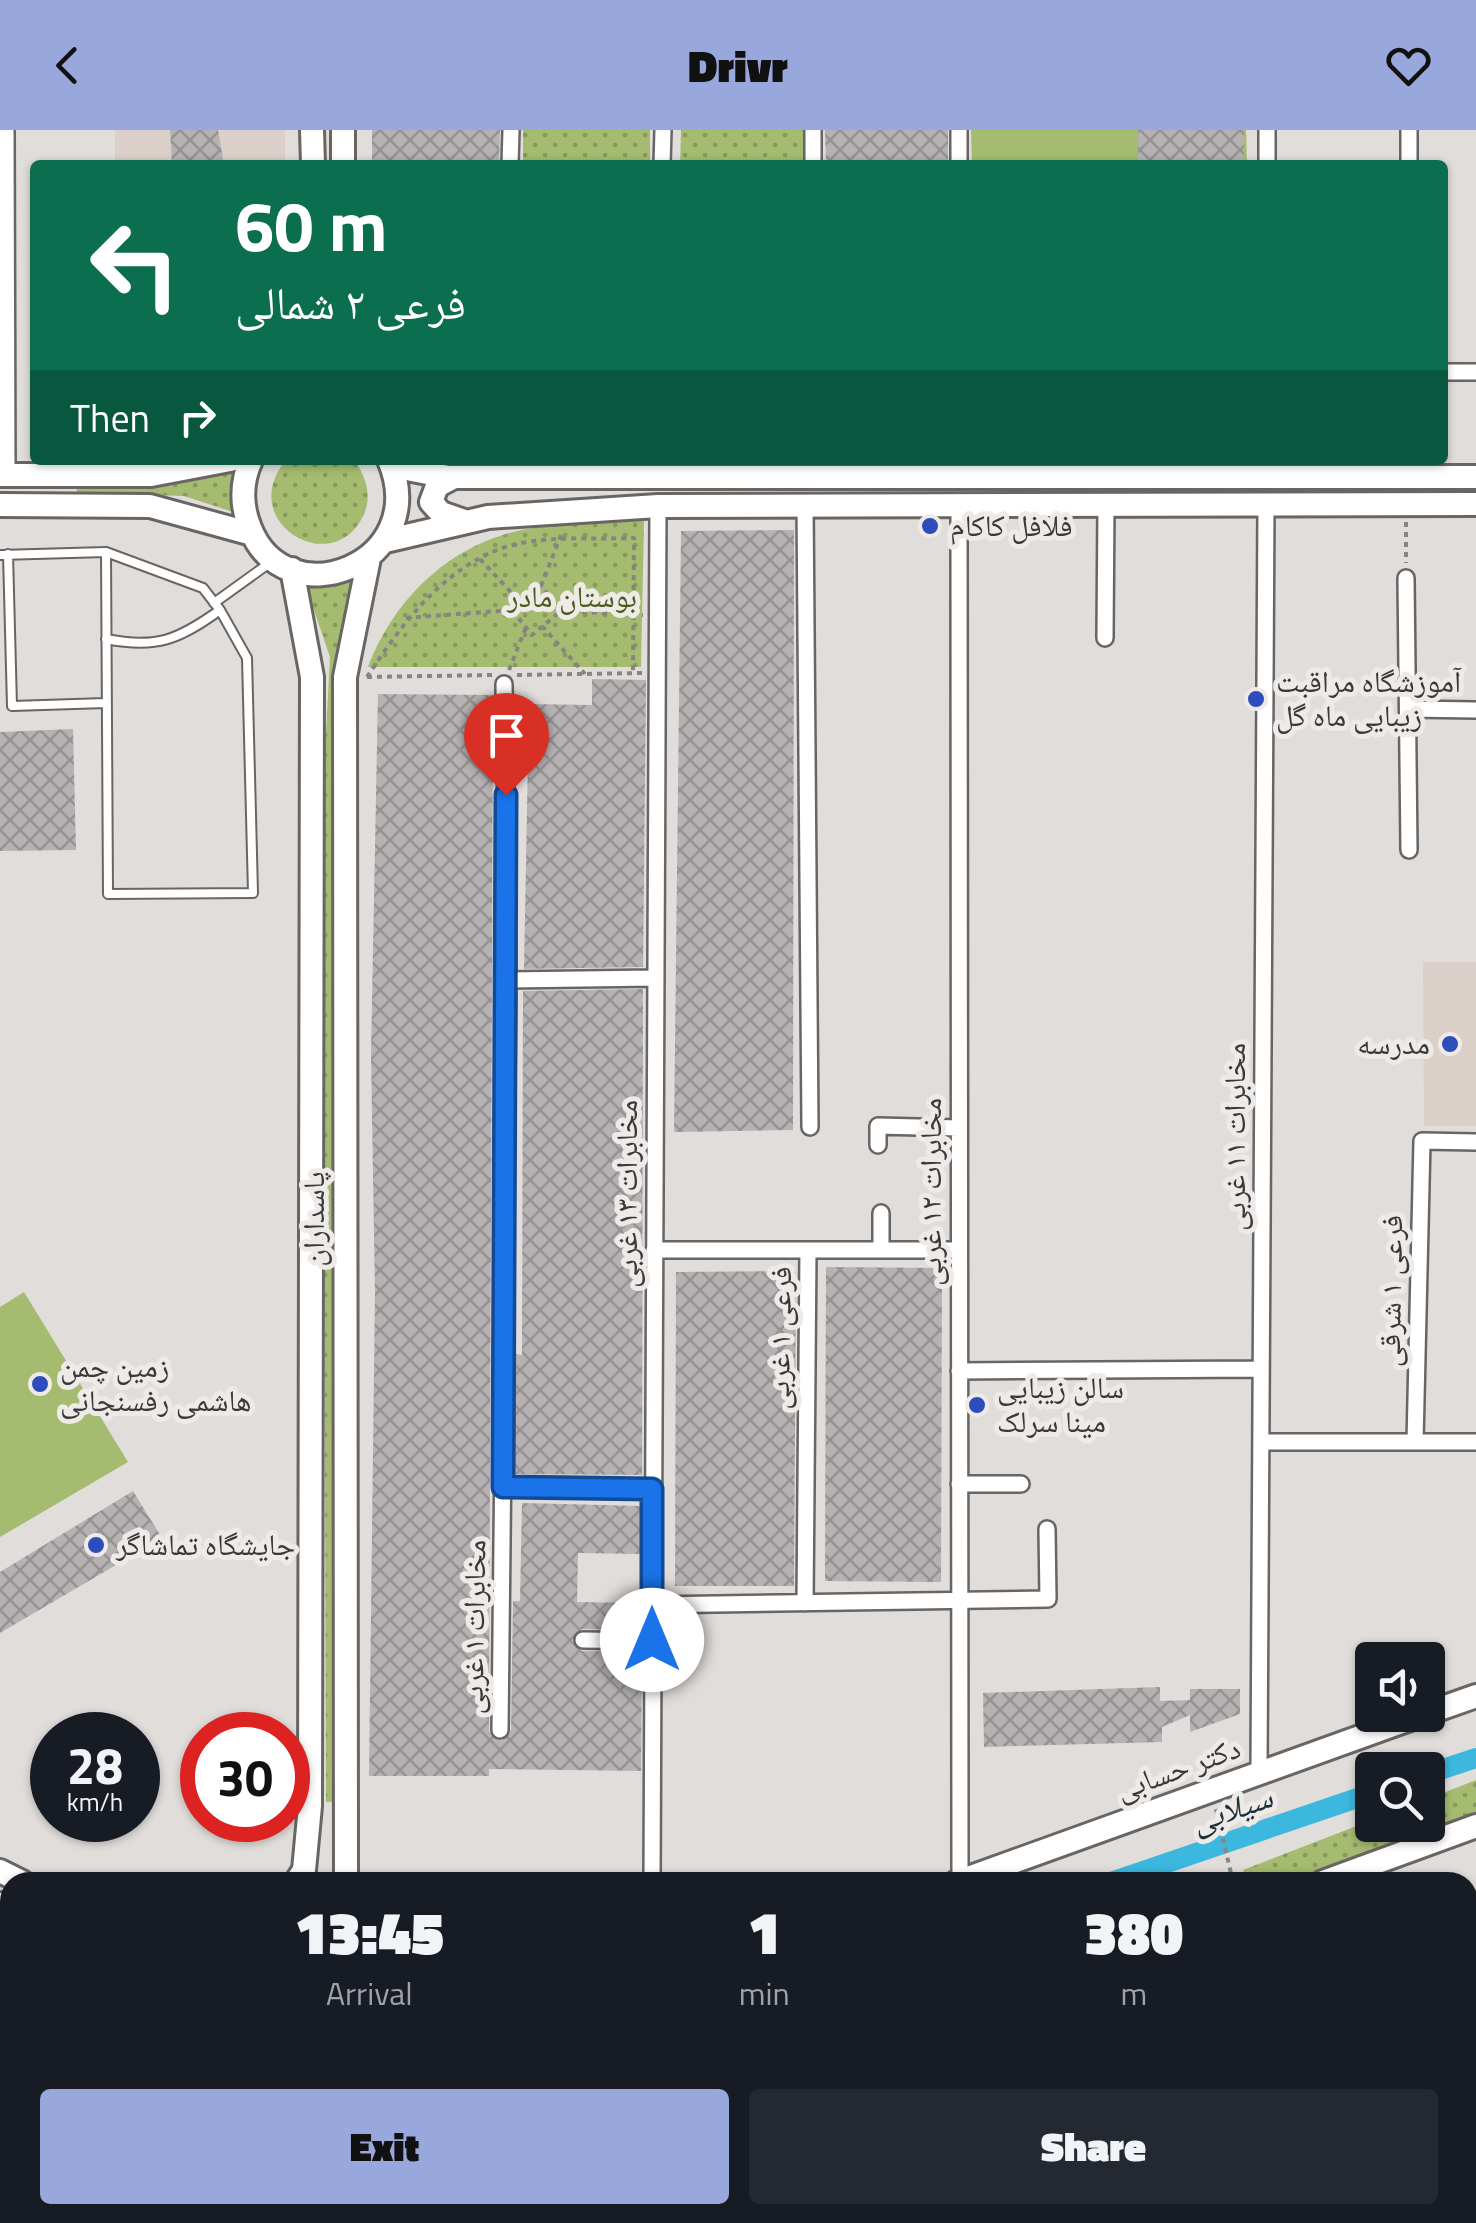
<!DOCTYPE html>
<meta charset="utf-8">
<style>
:root{--surface:#171b24;--page:#242831;--text:#f1f3f6;--muted:#9ea1a6;--accent:#99a8dc}
body{margin:0;font-family:"Titillium Web","Noto Naskh Arabic",sans-serif;background:var(--page);color:var(--text);height:100vh;display:flex;flex-direction:column;font-size:38px;white-space:nowrap}
*{box-sizing:border-box;margin:0}
p{font-size:32px;color:var(--muted)}
.icon{flex:none;width:55px;height:55px;fill:none;stroke:currentColor;stroke-width:2;stroke-linecap:round;stroke-linejoin:round}
.map{position:relative;flex:1;overflow:hidden}
.details{position:absolute;left:0px;top:1742px;width:1478px;height:352px;display:flex;flex-direction:column;background:var(--surface);border-radius:30px 30px 0 0;box-shadow:0 2px 8px #0004}
.details>*{flex:none}
.guide{position:absolute;left:30px;top:30px;width:1418px;height:305px;border-radius:10px;box-shadow:0 2px 8px #0004;background:#0b6e4f;color:#fff;overflow:hidden}
.tools{position:absolute;left:1355px;top:1512px;display:grid;gap:20px}
.tools a{display:grid;place-items:center;width:90px;height:90px;border-radius:10px;background:var(--surface);box-shadow:0 2px 8px #0004;font-size:50px}
.speed{position:absolute;left:30px;top:1582px;display:flex;gap:20px;font-size:50px;font-weight:700;text-align:center}
.speed>*{display:grid;place-content:center;width:130px;height:130px;border-radius:50%;background:var(--surface);box-shadow:0 2px 8px #0004;line-height:1}
.speed small{font-size:25px;font-weight:400}
.speed .limit{border:15px solid #d22;background:#fff;color:#111}
.pin{position:absolute;display:grid;place-items:center;width:85px;height:85px;color:#fff;margin:-102px -42px;border-radius:50% 50% 50% 0;rotate:-45deg;box-shadow:0 0 10px #0007}
.pin .icon{rotate:45deg}
.me{position:absolute;width:110px;margin:-55px;rotate:0deg;stroke-linejoin:round;filter:drop-shadow(0 0 8px #0008)}
.turn{display:flex;align-items:center;gap:35px;height:210px;padding:0 40px;font-size:45px}
.turn .icon{width:130px;height:130px;stroke-width:2.5}
.turn b{display:block;font-size:70px;line-height:85px}
.then{display:flex;align-items:center;height:95px;padding:0 40px;background:#0003;gap:20px;font-size:38px}
.eta{display:flex;justify-content:space-evenly;align-items:center;height:170px;text-align:center}
.eta b{font-size:60px;font-weight:800;line-height:70px}
.action{display:flex;gap:20px;margin-top:auto;padding:20px 40px}
.action a{flex:1;height:115px;border-radius:10px;background:var(--accent);color:#111;font-size:40px;font-weight:800;line-height:115px;text-align:center}
.action a+a{background:var(--page);color:var(--text)}
header{display:flex;justify-content:space-between;align-items:center;height:130px;padding:0 40px;background:var(--accent);color:#111;font-size:45px;font-weight:800}
.map>svg:first-child{display:block}
</style>
<header><svg class="icon" aria-label="back" viewBox="0 0 24 24"><path d="M15 5l-7 7 7 7"/></svg>Drivr<svg class="icon" aria-label="heart" viewBox="0 0 24 24"><path d="M12 20l-8-8c-3-5 5-10 8-4 3-6 11-1 8 4z"/></svg></header>
<div class="map">
<svg width="1476" height="2093" viewBox="0 0 1476 2093">
<defs>
<pattern id="green-dots" width="8" height="8" patternUnits="userSpaceOnUse" patternTransform="scale(2.5)"><rect width="8" height="8" fill="#a5bb70"/><path d="M2 2h.1M6 6h.1" fill="none" stroke="#88995d" stroke-width="1.8" stroke-linecap="round"/></pattern>
<pattern id="building-cross-hatch" width="8" height="8" patternUnits="userSpaceOnUse" patternTransform="scale(2.5)"><rect width="8" height="8" fill="#b6b2b4"/><path d="M0 0l8 8M0 8l8-8" fill="none" stroke="#959293"/></pattern>
</defs>
<rect width="100%" height="100%" fill="#e1ddda"/>
<path fill="#dbd0c9" d="M115 0H285V35H115Z
M1423 832H1476V996H1424Z"/>
<path fill="url(#green-dots)" d="M523 0H650V35H523Z
M681 0H804V35H680Z
M286 330 356 332C366 349 372 365 364 384 335 451 234 393 286 330Z
M236 337V383L184 366 77 363 76 352C131 353 184 357 236 337Z
M644 390 641 537H368C392 474 441 423 506 404 548 391 600 394 644 390Z
M303 448 326 452 356 448 338 531 340 1671 326 1672 323 662 330 527Z
M1476 1650V1684L1294 1752H1246L1243 1740 1372 1690V1695H1428V1669Z"/>
<path fill="#a5bb70" d="M971 0H1246L1247 35H972Z
M24 1162 128 1332 0 1407V1177Z"/>
<g fill="none" stroke-linecap="round" stroke-linejoin="round">
<path stroke="#3cb7dd" stroke-width="5" d="M292 2093 300 2085"/>
<path stroke="#3cb7dd" stroke-width="20" d="M1428 1644 1476 1628
M1111 1752 1372 1663"/>
</g>
<path fill="url(#building-cross-hatch)" d="M170 0H218L224 35H172Z
M372 0H500L499 35H372Z
M825 0H948V35H826Z
M1138 0H1244V35H1138Z
M794 400 793 1000 674 1002 681 401Z
M592 549 646 550 643 837 524 839 529 574 592 575Z
M378 564 493 565 489 1601 501 1611 511 1600 513 1471H520L522 1373 642 1376V1424L578 1423 577 1472 641 1473 642 1500 582 1499 572 1511 582 1521 642 1522 641 1641 489 1639V1646H369L375 1163 371 923Z
M73 599 76 720 0 721V602Z
M643 859 642 1345 514 1344 515 1224 522 1225 523 861Z
M826 1137 942 1138 941 1452 825 1451Z
M796 1141 794 1456H675L676 1142Z
M133 1361 162 1408 0 1503V1442Z
M1160 1557V1571L1190 1570V1559H1240V1584L1190 1602V1585L1162 1597V1612L984 1617 983 1563Z"/>
<g fill="none" stroke-linecap="round" stroke-linejoin="round">
<g stroke="#696563" stroke-width="12">
<path id="service" d="M106 422 108 764 253 763 247 528 220 480
M8 424 12 576 106 573
M0 425 106 422 203 458 220 480C178 510 157 519 106 509
M214 473 271 432"/>
</g>
<g stroke="#696563" stroke-width="20">
<path id="minor" d="M6 0 7 345
M813 0V35
M1267 0V35
M510 35 511 0
M662 35 663 0
M959 35V0
M1409 35V0
M1442 242H1476
M959 372 960 1752
M805 374 810 997
M1406 448 1409 720
M1105 508 1106 373
M1408 579 1476 580
M508 850 655 848
M878 1015V996L959 998
M881 1083V1120
M654 1120H959
M959 1241 1261 1239
M1261 1312H1476
M1415 1312 1422 1011 1476 1012
M959 1354H1021
M503 1357 652 1359
M805 1473 808 1120
M652 1475 1048 1469 1047 1399
M583 1510 652 1511
M500 1600 508 850 504 554
M1259 1641 1266 373
M652 1752 658 376
M1049 2093V2085
M1279 2093V2085"/>
</g>
<g stroke="#696563" stroke-width="28">
<path id="secondary" d="M312 0 313 35
M343 0V35
M251 330C241 352 241 376 250 398 286 490 433 434 389 330
M390 330 407 339 448 347H1476
M0 345H151L230 330
M454 347 437 356 431 372 441 383 464 391
M0 375 150 376 252 404
M385 411 488 387 658 376 1476 374
M292 439 312 547 310 1676 304 1740 296 1752
M1428 1583 1476 1566
M0 1741 22 1752
M346 1752 345 547 369 428
M957 1752 1421 1585
M1323 1752 1476 1696
M0 1774 10 1779
M345 2085 348 2093
M390 2085 395 2093
M51 2093 66 2085
M129 2093 137 2085
M508 2093 515 2085"/>
</g>
<path stroke="#878482" stroke-width="4" stroke-dasharray="5 5" stroke-linecap="butt" d="M1406 392V433
M480 429 521 473
M541 456 563 400
M562 481 643 485
M406 488 512 480 541 456 561 481 532 505 512 480
M542 496 585 544
M509 540 526 497
M517 545 642 543
M367 547C400 497 438 444 497 420 537 404 591 410 634 408L633 543
M367 547 492 545
M1216 1679 1233 1752"/>
<use href="#service" stroke="#fff" stroke-width="8"/>
<use href="#minor" stroke="#fff" stroke-width="15"/>
<use href="#secondary" stroke="#fff" stroke-width="22"/>
</g>
<g fill="none" stroke-linecap="round" stroke-linejoin="round">
<g stroke="#114b97" stroke-width="25">
<path id="route" d="M506 665 503 1357 652 1359V1510"/>
</g>
<use href="#route" stroke="#1a73e8" stroke-width="18"/>
</g>
<g fill="#2d4dbd" stroke="#eeeae8" stroke-width="4">
<circle cx="930" cy="396" r="10"/>
<circle cx="1256" cy="569" r="10"/>
<circle cx="1450" cy="914" r="10"/>
<circle cx="40" cy="1254" r="10"/>
<circle cx="977" cy="1275" r="10"/>
<circle cx="96" cy="1415" r="10"/>
</g>
<g text-anchor="middle" stroke-width="10" stroke-linejoin="round" paint-order="stroke">
<g font-size="30" fill="#3b3938" stroke="#eeeae8" text-anchor="start">
<text x="950" y="406">فلافل کاکام</text>
<text x="1276" y="562">آموزشگاه مراقبت<tspan x="1276" dy="34">زیبایی ماه گل</tspan></text>
<text x="1430" y="924" text-anchor="end">مدرسه</text>
<text x="60" y="1247">زمین چمن<tspan x="60" dy="34">هاشمی رفسنجانی</tspan></text>
<text x="997" y="1268">سالن زیبایی<tspan x="997" dy="34">مینا سرلک</tspan></text>
<text x="116" y="1425">جایشگاه تماشاگر</text>
</g>
<g font-size="30" fill="#4b5b1c" stroke="#eeeae8">
<text x="572" y="477">بوستان مادر</text>
</g>
<g font-size="30" fill="#3b3938" stroke="#eeeae8">
<text transform="translate(1235 1007) rotate(-90)" y="10">مخابرات ۱۱ غربی</text>
<text transform="translate(931 1062) rotate(-90)" y="10">مخابرات ۱۲ غربی</text>
<text transform="translate(627 1064) rotate(-90)" y="10">مخابرات ۱۳ غربی</text>
<text transform="translate(314 1089) rotate(-90)" y="10">پاسداران</text>
<text transform="translate(1391 1161) rotate(-89)" y="10">فرعی ۱ شرقی</text>
<text transform="translate(780 1208) rotate(-89)" y="10">فرعی ۱ غربی</text>
<text transform="translate(474 1497) rotate(-89)" y="10">مخابرات ۱ غربی</text>
<text transform="translate(1178 1639) rotate(-20)" y="10">دکتر حسابی</text>
</g>
<g font-size="32" font-style="italic" fill="#1b3037" stroke="#eeeae8">
<text transform="translate(1232 1679) rotate(-19)" y="11">سیلابی</text>
</g>
</g>
</svg>
<div class="tools">
<a><svg class="icon" aria-label="sound" viewBox="0 0 24 24"><path d="M4 9h4l5-4v14l-5-4H4zM17 9q2 3 0 6"/></svg></a>
<a><svg class="icon" aria-label="search" viewBox="0 0 24 24"><circle cx="10" cy="10" r="6"/><path d="M15 15l6 6"/></svg></a>
</div>
<div class="speed"><div>28<small>km/h</small></div><div class="limit">30</div></div>
<div class="pin" style="left:506px;top:665px;background:#d93025"><svg class="icon" aria-label="arrive" viewBox="0 0 24 24"><path d="M6 21V4h12l-3 4 3 4H6"/></svg></div>
<svg class="me" style="left:652px;top:1510px" viewBox="-20 -20 40 40"><circle r="19" fill="#fff"/><path d="M0-13L10 11 0 6-10 11z" fill="#1a73e8"/></svg>
<div class="guide">
<div class="turn"><svg class="icon" aria-label="left" viewBox="0 0 24 24"><path d="M17 20v-9H6M10 6l-5 5 5 5"/></svg><div><b>60 m</b>فرعی ۲ شمالی</div></div>
<div class="then">Then<svg class="icon" aria-label="right" viewBox="0 0 24 24"><path d="M7 20v-9h11M14 6l5 5-5 5"/></svg></div>
</div>
<section class="details">
<div class="eta">
<div><b>13:45</b><p>Arrival</p></div>
<div><b>1</b><p>min</p></div>
<div><b>380</b><p>m</p></div>
</div>
<div class="action"><a>Exit</a><a>Share</a></div>
</section>
</div>
